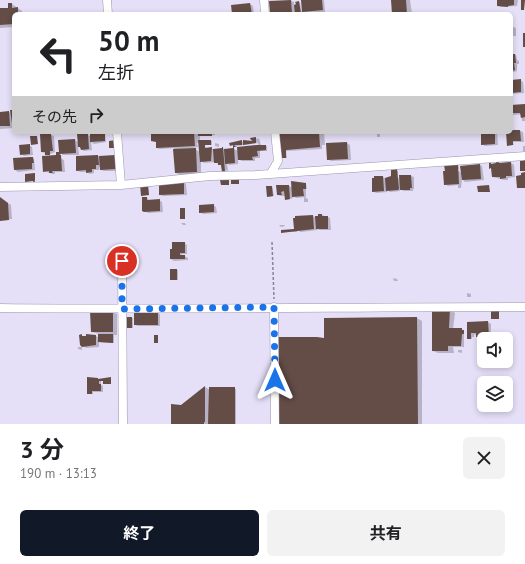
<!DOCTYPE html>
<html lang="ja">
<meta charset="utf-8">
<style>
:root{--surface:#fff;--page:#f2f2f2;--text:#202124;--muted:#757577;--accent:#111827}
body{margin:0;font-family:"PT Sans","Noto Sans JP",sans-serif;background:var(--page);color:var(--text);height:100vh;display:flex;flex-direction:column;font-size:15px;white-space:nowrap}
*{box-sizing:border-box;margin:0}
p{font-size:13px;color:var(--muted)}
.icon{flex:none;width:22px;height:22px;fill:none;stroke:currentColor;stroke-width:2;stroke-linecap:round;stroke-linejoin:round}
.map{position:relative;height:424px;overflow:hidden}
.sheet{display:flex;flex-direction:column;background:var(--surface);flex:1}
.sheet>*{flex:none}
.banner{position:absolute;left:12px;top:12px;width:501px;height:122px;border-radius:6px;box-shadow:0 2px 6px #0003;background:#fff;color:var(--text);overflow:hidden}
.buttons{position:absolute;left:477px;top:332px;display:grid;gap:8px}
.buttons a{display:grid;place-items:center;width:36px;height:36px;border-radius:6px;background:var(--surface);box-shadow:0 2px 6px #0003;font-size:20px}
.pin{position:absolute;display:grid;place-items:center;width:34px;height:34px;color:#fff;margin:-17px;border:2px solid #fff;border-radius:50%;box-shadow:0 1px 4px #0007}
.me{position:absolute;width:44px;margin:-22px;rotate:0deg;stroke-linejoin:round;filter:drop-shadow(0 0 3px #0008)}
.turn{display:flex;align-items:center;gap:14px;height:84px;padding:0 20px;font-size:18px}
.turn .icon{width:52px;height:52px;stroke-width:2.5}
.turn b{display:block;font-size:28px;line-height:34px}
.then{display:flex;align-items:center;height:38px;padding:0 20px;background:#0003;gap:8px;font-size:15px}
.round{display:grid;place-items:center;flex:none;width:42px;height:42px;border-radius:6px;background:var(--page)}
.summary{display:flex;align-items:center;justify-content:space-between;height:68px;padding:0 20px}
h1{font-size:24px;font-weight:700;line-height:30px}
.action{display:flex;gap:8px;margin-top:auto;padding:8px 20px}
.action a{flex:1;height:46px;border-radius:6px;background:var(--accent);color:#fff;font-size:16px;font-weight:700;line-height:46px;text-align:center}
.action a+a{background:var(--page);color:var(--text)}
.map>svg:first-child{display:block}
</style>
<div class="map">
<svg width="525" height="424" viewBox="0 0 525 424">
<rect width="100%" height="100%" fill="#e5dff7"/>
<path fill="#0003" fill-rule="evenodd" d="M302 0H324L325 12 306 13 303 11Z
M392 0H410L412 14H393Z
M498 0H518L517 6 501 7 498 5Z
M291 1 294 2V6L297 5 299 2 300 3 302 14 271 13Z
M12 4 22 11V14H14V27L0 28V9H9Z
M250 4 253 6 254 14H233L232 6Z
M511 26 516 28V36H511Z
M511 55H516L517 60 519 61V64H517V71L511 73Z
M520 80 523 82 524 93 511 94V81Z
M525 105V114L514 115 511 114V106Z
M14 111V128L0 129V113L9 112 12 114Z
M522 115 525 116V121H522Z
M511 116H513V128H511Z
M520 131 523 132 524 142H513L514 145H508L507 132Z
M96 132 105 133 106 142 94 144 91 142 92 150 84 151 78 146 79 155H63L60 153V158L64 160 65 172H55V174H53L44 171 57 158V153H60L75 140 79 143 88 135 91 137Z
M152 132H215V135L200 136V141H212V145H205L206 149H234L238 151 259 148 258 143 237 146V147H235L234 146 231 145 233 142H255V138L258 139 259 138 261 146H267V151H260V158H255V161H242L238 159V164L229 165 227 163 228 171 226 170V172H224L222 166 215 162 204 163 201 161V174L180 175 176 173 174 148 160 149 157 148V141H152ZM197 143H199L200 152 193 148 198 147Z
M277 132H324L325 145H322V149L286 151 287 158H280Z
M327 132H349L329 133Z
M482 132H497L498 145 485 146 482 144Z
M377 133 380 134V137H377Z
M41 135H51L54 136 55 152 48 155 42 152Z
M215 143 219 144V147L215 146Z
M347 143 350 145 351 160 331 161 328 159Z
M29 145 32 147 33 155 24 156 21 154Z
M523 146H525V152L523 151Z
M98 156 101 158 118 171H104L101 170V166L99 167V170H94V173L90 174 87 172H80L77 170Z
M33 158 34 159 35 170 18 172 15 170Z
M511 163 514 165 515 177 508 178V180H504L493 177Z
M458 165 459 169 454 166 453 168 462 173 461 167 480 165 482 166 484 180 465 182 462 179 461 188H458V185L448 186 445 184 444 172H446V166Z
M392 170 398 171V178L401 179 411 176 414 177V189H413V191H404L400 189V191L390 192 387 190V192L376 193 373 191 383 177 386 179 395 177Z
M184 182 186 184 187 195 163 196 160 195Z
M306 184 307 189H306V197L296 198 292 195 293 198 287 200 286 196H281L278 195 277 186H289L293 188Z
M272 187 274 196 269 197Z
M304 197 308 199V202H304Z
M0 198 11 205 12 219 0 220Z
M147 198 150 201 159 200 162 202 163 212 148 213 143 210Z
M213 205 216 207 217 213 203 214 200 212Z
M322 215 330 218 331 230H320L317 229V230L301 232 297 230V232H282L295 229 312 216 315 217Z
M181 223H185L186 225H183Z
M279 225H284L285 226 281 227Z
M184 243 187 245V254H181L188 258V260L174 261 171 259Z
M177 270H178V280H171Z
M393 278 397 279 398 281H394Z
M467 293 471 294V297H467Z
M450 310 455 313 453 329H461L464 331V347H453L454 353H438L433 351Z
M113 312 117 314V335H114V343L99 342V347L86 348 83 346 80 336 84 337 96 336 99 338V334L92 332Z
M157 312 160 314V326H138L135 325Z
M132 318H133V328H127Z
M417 318 422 321V424H278V338H322L325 339V319Z
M488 322 491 324V338H480L477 336V334L474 335V337H472V339L468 338V323Z
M78 347H82V350L78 349Z
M458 350H462V353L458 352Z
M110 378 111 384H105L104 381H101V385L103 386V392H93V394L88 393 98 379 100 380Z
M205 387 210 390 236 389V424H172L181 406Z"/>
<path fill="#644c47" d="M291 0 292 13 270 14 269 1Z
M301 0H322L323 10 302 12Z
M391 0H406L407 14H392Z
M497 0H514V5L508 6V7L497 6Z
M521 0H525L524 10H521Z
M299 1 301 14H295L294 5 296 4 295 2Z
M8 3H12V8L18 7V14H14V24L0 25V8H8Z
M250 3 252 14H232L231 5Z
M523 33H525V47H523Z
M511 54H515L516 63H514L515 70 511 71Z
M521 79V92L511 93V80Z
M525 104V117L521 118 520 113H511V105Z
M10 110H14V123H12Z
M9 111 10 126H0V112Z
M511 130H520L521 141H513V145L507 146 506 132H511Z
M83 132V134H88L89 149 81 150 80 147H78L77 133Z
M90 132H105V141L90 142Z
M151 132H194L195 146 156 148V142L151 141Z
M198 132H212V136H198Z
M276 132H319L320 147 286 150V158H278Z
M481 132H495V144L481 145Z
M40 134H51L53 151H50V155H45V152H41Z
M30 136H37L38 144 31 145Z
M256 137V143L243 145V140L253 141 251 140 250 138Z
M75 139 76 153 59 154 61 155 62 171H52L53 173H49V171L43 172 42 156 56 155V152H59L58 140Z
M116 140V148H109V141Z
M198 140H211V145H205V148L212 147 211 161 200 162Z
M242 140V145H234L236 147H234L235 163 225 164 224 149 233 148V145L230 146 229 143Z
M347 142 348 159 327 160 326 143Z
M30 144V154L20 155 19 145Z
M257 145H266V150L257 151 258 156 252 157 253 160H238L237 147Z
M222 147H223L225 172H222L221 165H218V163H214L213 149 222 148Z
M196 148 197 172 175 173 173 149Z
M98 155 99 165H96V169H92V172L86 173V170L76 171V156Z
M115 155 116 169 100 170 99 156Z
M31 157H33L34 163H32V169L14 170 13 158Z
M525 160V171H520V161Z
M489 162H491V164L496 163V162H499V163L511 162 512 176H506V178L500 179V177H492L491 168 489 169Z
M458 164 459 184 444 185 443 171H445L444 165Z
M480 164 481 179 462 180 460 166Z
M391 169H397L399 189 398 190 386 191 385 178 391 176Z
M525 172V188H517L516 176 521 175V173Z
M35 173V180L34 185 33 181 25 182V174Z
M399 175H411L412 188H410V190H400Z
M374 176H383L384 191 372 192V178H374Z
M229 179V185H221L220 180Z
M231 179H239V184H231Z
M184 181V194L159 195V182Z
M291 181 306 183V189H303L304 196 292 197Z
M140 184H148L149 195 141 196Z
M276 185H289L290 199 285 200 284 191 281 192 282 195H277Z
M489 185 490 192H478L477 186Z
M266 186H272L273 196 267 197Z
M0 197 8 203 9 220 0 221Z
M142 197H147V200L160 199V211L144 212 142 211Z
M214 204V212L199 213V205Z
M180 208H185V219H180Z
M318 214H322V216H328V229H316L315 216H318Z
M313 215 314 229 281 233V230L294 229 293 218H295V216Z
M172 242H185V253H180V255H185V259H170V249H172Z
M170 269H177V280H170Z
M499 308V319H491V309Z
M432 309H450L449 328H462V330H464V334H462L461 346H448V351H432Z
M90 311H113V332H91Z
M145 311H158V325H134V313H145Z
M125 317H132V328H125Z
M417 317 418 424H277V337H317L324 338V318Z
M488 321 489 337H476V333H471V339H467V322Z
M82 334V336H86V334L96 335V345L82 347 80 345 79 335Z
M98 334H108V339V334H113V343L98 342Z
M154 335H158V343H154Z
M87 377 98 378V379L111 377V384H103V381H99V384H101V391H92V394H87Z
M205 386V422H204V424H171V404L181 405Z
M209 387H235V424H208Z"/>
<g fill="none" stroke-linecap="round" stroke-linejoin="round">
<g stroke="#9b95ac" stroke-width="9">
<path id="minor" d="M107 0 108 14
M264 0 265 14
M117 132 121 185
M271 173 278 161 275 132
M0 187 121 185 210 176 256 175 525 156
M122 261 123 424
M274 307 275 424
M0 308C175 310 350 307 525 307"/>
</g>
<path stroke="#898495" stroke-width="1.5" stroke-dasharray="3 2" stroke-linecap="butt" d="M272 242 274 299"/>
<use href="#minor" stroke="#fff" stroke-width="8"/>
</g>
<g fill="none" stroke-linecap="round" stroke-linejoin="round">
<path stroke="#1a73e8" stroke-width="7" stroke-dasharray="0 12.6" d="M122 261V309L274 307 275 380"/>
</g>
</svg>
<div class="buttons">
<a><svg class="icon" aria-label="sound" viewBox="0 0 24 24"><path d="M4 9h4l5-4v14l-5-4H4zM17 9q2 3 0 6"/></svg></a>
<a><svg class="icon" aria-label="layers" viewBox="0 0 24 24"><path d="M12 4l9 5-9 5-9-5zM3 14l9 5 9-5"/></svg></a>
</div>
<div class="pin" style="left:122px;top:261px;background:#d93025"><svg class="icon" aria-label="arrive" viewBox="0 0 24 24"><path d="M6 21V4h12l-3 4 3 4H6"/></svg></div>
<svg class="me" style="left:275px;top:380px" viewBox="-20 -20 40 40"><path d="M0-17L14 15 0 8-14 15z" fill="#1a73e8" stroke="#fff" stroke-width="4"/></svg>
<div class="banner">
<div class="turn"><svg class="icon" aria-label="left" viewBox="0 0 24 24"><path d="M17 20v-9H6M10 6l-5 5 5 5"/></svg><div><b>50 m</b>左折</div></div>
<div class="then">その先<svg class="icon" aria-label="right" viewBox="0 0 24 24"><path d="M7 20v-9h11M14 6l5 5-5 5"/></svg></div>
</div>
</div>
<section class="sheet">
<div class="summary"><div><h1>3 分</h1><p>190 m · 13:13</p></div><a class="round"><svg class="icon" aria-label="close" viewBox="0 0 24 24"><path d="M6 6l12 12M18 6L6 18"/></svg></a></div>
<div class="action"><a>終了</a><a>共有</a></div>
</section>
